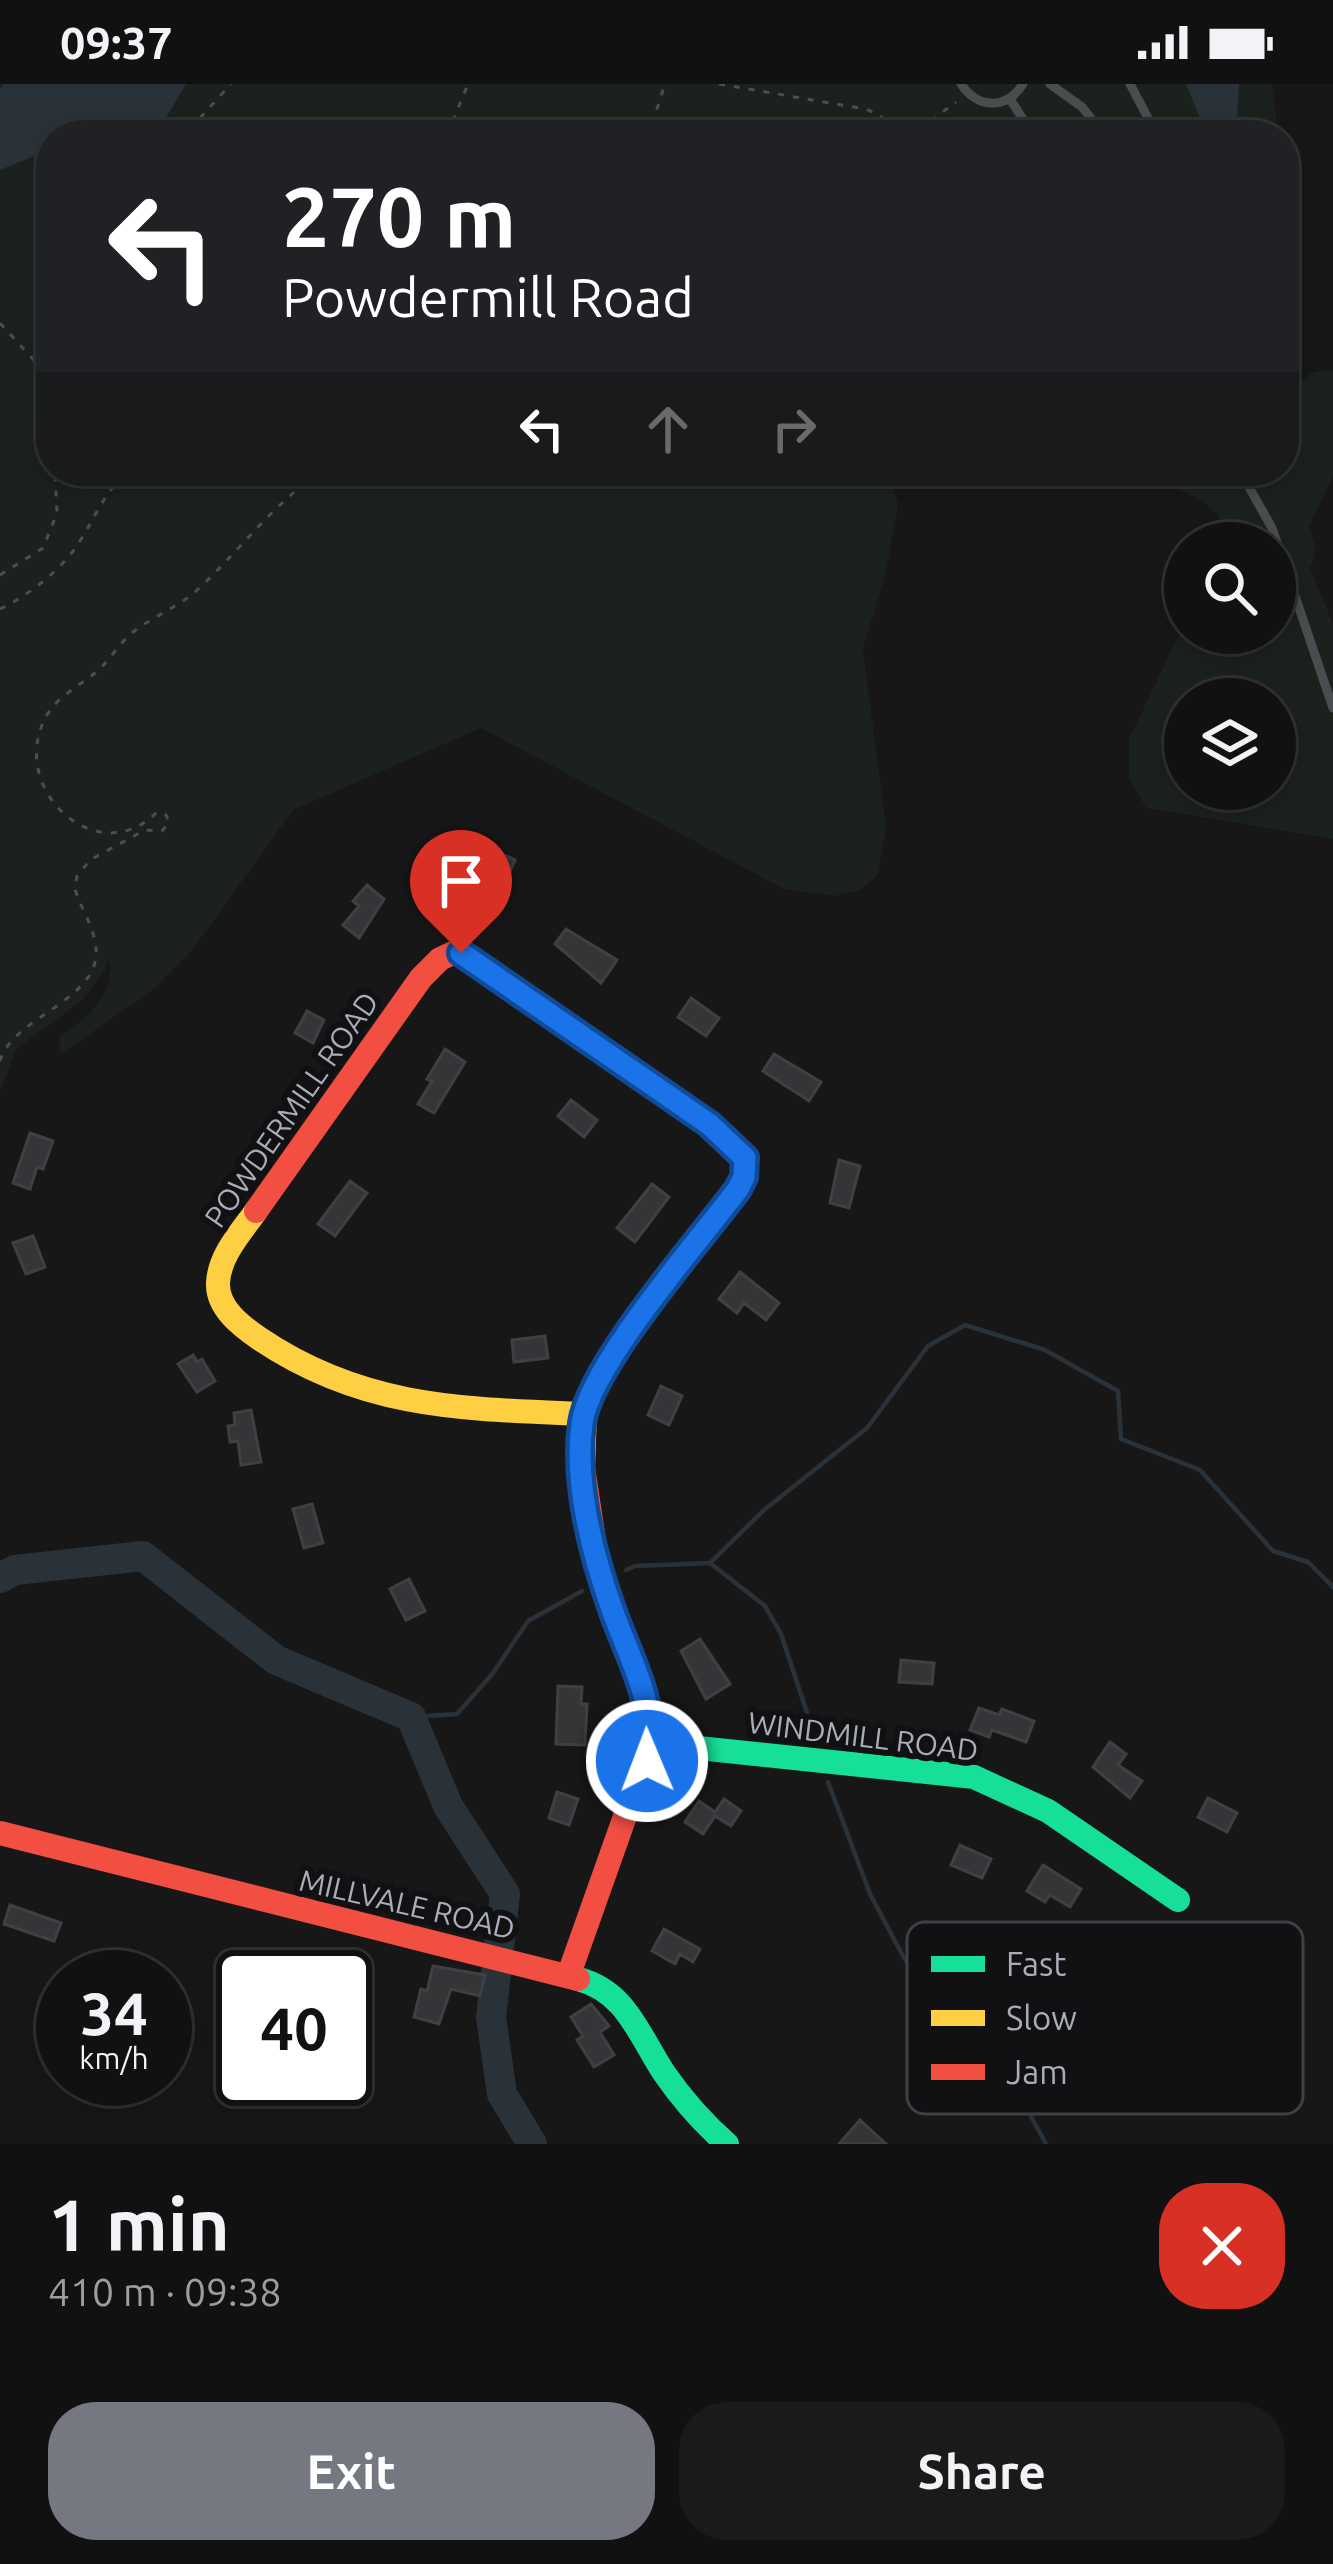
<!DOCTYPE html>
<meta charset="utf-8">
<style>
:root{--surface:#111;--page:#1a1a1a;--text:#f1f3f6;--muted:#9c9d9f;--line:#303131;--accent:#757880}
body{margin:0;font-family:Ubuntu,sans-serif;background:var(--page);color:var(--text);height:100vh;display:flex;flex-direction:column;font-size:45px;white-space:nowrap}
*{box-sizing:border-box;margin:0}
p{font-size:39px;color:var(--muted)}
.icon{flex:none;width:66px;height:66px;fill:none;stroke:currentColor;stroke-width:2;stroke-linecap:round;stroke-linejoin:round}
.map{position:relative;height:2060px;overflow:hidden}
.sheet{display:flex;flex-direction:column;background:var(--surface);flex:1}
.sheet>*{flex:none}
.hud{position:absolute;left:36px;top:36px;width:1263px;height:366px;border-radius:48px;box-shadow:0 6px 18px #0003,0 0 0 3px var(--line);background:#202124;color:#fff;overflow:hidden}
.buttons{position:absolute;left:1164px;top:438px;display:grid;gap:24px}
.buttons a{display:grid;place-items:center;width:132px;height:132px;border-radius:50%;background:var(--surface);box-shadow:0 6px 18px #0003,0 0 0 3px var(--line);font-size:60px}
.speed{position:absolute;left:36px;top:1866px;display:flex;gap:24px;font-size:60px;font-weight:700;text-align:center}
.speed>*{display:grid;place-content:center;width:156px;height:156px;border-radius:50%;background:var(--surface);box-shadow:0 6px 18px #0003,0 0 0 3px var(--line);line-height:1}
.speed small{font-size:30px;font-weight:400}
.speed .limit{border:6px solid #111;border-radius:18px;background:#fff;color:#111}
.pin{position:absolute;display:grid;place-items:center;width:102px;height:102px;color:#fff;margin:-123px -51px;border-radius:50% 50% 50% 0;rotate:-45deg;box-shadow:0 0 12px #0007}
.pin .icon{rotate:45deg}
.me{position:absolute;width:132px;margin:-66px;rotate:359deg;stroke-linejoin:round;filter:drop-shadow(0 0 9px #0008)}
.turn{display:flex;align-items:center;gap:42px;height:252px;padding:0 48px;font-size:54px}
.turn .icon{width:156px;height:156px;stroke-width:2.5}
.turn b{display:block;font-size:84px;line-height:102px}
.lanes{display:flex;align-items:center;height:114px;padding:0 48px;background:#0003;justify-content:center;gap:60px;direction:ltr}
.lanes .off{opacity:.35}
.round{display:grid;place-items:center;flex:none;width:126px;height:126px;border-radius:48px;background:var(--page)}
.head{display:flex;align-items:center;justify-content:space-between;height:204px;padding:0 48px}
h1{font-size:72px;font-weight:600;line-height:90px}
.action{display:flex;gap:24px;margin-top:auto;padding:24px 48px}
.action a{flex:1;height:138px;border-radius:48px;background:var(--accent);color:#fff;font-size:48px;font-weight:600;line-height:138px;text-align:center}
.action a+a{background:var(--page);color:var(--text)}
.status{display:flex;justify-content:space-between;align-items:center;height:84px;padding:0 60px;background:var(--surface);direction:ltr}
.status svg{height:33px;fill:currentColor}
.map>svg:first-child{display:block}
</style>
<div class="status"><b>09:37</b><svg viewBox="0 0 49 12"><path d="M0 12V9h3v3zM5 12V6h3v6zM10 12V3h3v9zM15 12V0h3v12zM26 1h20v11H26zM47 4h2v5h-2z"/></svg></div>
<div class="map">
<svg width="1333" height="2060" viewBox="0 0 1333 2060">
<rect width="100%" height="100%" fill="#171717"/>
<path fill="#1b211c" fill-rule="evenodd" d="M0 0H1272L1278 51H51V387H890L898 421 885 492 863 565 886 744 878 790 861 806 834 812 784 805 481 644 293 726 191 868 155 904 63 969 59 966 60 953C88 932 116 912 109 874L105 886 83 916 16 965 0 1009Z
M1333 286V392L1309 442 1316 465 1310 485 1333 539V755L1146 724 1129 694V655L1185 538V549H1275V459H1223L1227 451C1212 398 1132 396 1088 393L1081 387H1284V312L1313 288ZM1185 615H1275V705H1185Z"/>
<path fill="#2a3239" d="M3 0H186L167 32 164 51H51V70H39L0 86V6Z
M1186 0H1239L1236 51H1207Z"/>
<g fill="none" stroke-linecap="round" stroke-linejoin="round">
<path stroke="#2a3239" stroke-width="4.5" d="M710 1479 765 1522 781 1550 815 1653
M626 1486 635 1482 710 1479 764 1426 867 1344 928 1262 965 1241 1045 1266 1118 1307 1121 1355 1200 1386 1273 1467 1308 1478 1333 1503
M411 1633 457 1630 493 1589 528 1537 582 1507
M828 1698 870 1810 903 1872 940 1930 1016 2005 1046 2060"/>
<path stroke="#2a3239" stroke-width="30" d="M0 1494 15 1486 143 1472 276 1576 411 1633 448 1722 505 1810 491 1933 502 2010 532 2060"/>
</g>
<path fill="#343537" stroke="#3f4043" stroke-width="3" d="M463 752 515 776 506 796 455 772Z
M367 801 384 815 359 854 343 841 359 822 353 817Z
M566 845 617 876 601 899 555 860Z
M691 914 719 934 706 952 678 933Z
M307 927 324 936 313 959 295 949Z
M445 965 465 978 434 1029 418 1020 432 997 427 995Z
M774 970 821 998 809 1017 763 987Z
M571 1016 597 1036 584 1053 558 1032Z
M30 1049 53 1057 43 1085 37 1083 30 1105 13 1099Z
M839 1076 860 1082 849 1124 830 1119Z
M350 1097 367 1109 335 1152 318 1140Z
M652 1100 669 1113 635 1158 617 1144Z
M33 1152 45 1183 26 1190 13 1159Z
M740 1188 779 1219 766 1236 744 1219 737 1229 719 1215Z
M545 1252 548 1274 514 1278 512 1256Z
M193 1271 197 1278 202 1275 215 1297 197 1308 178 1280Z
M661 1302 682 1312 669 1341 648 1331Z
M251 1326 261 1378 241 1381 238 1357 230 1358 228 1342 235 1341 234 1329Z
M312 1420 323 1459 304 1464 293 1425Z
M409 1495 425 1527 406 1536 390 1505Z
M700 1555 730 1600 706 1615 681 1567Z
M901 1576 934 1579 932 1600 899 1598Z
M558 1602 582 1603 581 1620H587L585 1661 556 1660Z
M979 1624 999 1631 1002 1625 1034 1637 1026 1658 992 1646 989 1653 970 1646Z
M1110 1658 1126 1670 1118 1681 1142 1697 1130 1714 1093 1683Z
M557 1708 578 1715 569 1741 549 1734Z
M1208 1714 1237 1729 1227 1748 1198 1733Z
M724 1715 741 1727 731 1742 715 1732 703 1750 685 1738 699 1717 715 1728Z
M960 1761 991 1775 982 1794 951 1781Z
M1043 1781 1081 1805 1070 1823 1050 1811 1045 1818 1027 1807Z
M10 1821 61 1839 54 1857 4 1840Z
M664 1845 700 1865 693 1878 680 1870 675 1880 652 1867Z
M433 1882 485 1891 480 1912 451 1905 439 1940 414 1933 421 1905 427 1907Z
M591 1920 609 1942 600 1948 614 1971 594 1983 577 1956 583 1952 571 1933Z
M860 2036 886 2060H839Z"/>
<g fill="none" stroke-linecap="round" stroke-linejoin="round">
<path stroke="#4d4e52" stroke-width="3" stroke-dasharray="6 9" stroke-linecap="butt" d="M719 0 865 25C884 31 897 48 913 50L956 18
M190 45 231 0
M447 51 468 0
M641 51 655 31 665 0
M51 185C36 203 37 217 51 236
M0 239 51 295
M0 491 43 464 57 429 55 387
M0 525C29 511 63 485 80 457 97 430 104 408 129 387
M0 977C13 931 108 915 95 858 92 839 80 823 75 805L77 792 90 776 145 746 162 747 169 738 166 731 157 728C98 789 5 704 47 631 57 613 79 602 95 589 110 577 118 560 133 548 152 533 176 524 195 508 239 468 272 420 322 387"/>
<path stroke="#4b4c50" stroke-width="9" d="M961 0C978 25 1006 26 1023 0
M1050 0 1082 23 1104 51
M1130 0 1157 51
M1010 15 1033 51
M1240 387 1272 444 1333 624"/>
<path stroke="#16e098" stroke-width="24" d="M585 1330 602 1288 744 1093 745 1074 728 1054 625 982
M651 1659 974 1693 1048 1727 1178 1816
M578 1895C626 1907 639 1951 664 1989 682 2015 703 2039 727 2060"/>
<path stroke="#ffcf43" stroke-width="24" d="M256 1127C241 1148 219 1172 218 1199 217 1224 241 1242 260 1255 364 1325 464 1325 585 1330L583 1383"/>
<path stroke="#f24e42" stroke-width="24" d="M256 1127 421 894 440 875 455 868 476 877 625 982
M0 1749 578 1895
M569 1890 651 1659 640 1606 596 1470 583 1383"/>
</g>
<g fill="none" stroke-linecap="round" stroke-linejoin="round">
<g stroke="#114b97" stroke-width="30">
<path id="route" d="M461 869 709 1040 745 1074 744 1093 738 1105C699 1157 590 1281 582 1339 574 1399 593 1472 613 1528 630 1576 659 1624 647 1677"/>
</g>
<use href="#route" stroke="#1a73e8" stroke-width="21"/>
</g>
<g text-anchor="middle" stroke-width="12" stroke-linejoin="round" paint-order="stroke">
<g font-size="30" fill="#a8adb8" stroke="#111113">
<text transform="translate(292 1026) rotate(-55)" y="10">POWDERMILL ROAD</text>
<text transform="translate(863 1653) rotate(7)" y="10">WINDMILL ROAD</text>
<text transform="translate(407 1821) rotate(13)" y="10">MILLVALE ROAD</text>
</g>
</g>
<rect x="907" y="1838" width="396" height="192" rx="18" fill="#111113" stroke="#3e4045" stroke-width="3"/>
<rect x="931" y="1872" width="54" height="16" fill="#16e098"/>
<rect x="931" y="1926" width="54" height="16" fill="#ffcf43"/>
<rect x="931" y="1980" width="54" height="16" fill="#f24e42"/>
<g font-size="33" fill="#a8adb8">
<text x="1006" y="1892">Fast</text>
<text x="1006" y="1946">Slow</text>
<text x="1006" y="2000">Jam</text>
</g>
</svg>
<div class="buttons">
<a><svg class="icon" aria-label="search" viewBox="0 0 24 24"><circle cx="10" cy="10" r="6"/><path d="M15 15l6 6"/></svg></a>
<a><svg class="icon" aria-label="layers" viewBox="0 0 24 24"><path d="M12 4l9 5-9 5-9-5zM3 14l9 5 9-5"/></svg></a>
</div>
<div class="speed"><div>34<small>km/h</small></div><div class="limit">40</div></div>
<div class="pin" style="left:461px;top:869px;background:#d93025"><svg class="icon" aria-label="arrive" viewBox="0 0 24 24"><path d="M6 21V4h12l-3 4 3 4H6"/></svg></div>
<svg class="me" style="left:647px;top:1677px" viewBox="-20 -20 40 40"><circle r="17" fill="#1a73e8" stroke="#fff" stroke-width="3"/><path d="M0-11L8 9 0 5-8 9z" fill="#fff"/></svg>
<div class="hud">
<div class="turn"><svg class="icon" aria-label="left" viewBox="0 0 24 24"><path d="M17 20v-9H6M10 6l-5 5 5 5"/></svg><div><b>270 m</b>Powdermill Road</div></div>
<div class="lanes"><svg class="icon" aria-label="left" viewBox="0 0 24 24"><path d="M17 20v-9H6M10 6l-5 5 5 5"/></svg><svg class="icon off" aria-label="ahead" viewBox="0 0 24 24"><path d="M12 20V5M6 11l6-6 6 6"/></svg><svg class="icon off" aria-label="right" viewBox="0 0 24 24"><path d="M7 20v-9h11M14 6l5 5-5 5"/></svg></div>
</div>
</div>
<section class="sheet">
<div class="head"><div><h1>1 min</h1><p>410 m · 09:38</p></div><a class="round" style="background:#d93025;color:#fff"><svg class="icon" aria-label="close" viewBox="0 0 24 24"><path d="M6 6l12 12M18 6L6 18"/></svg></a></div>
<div class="action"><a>Exit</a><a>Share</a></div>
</section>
